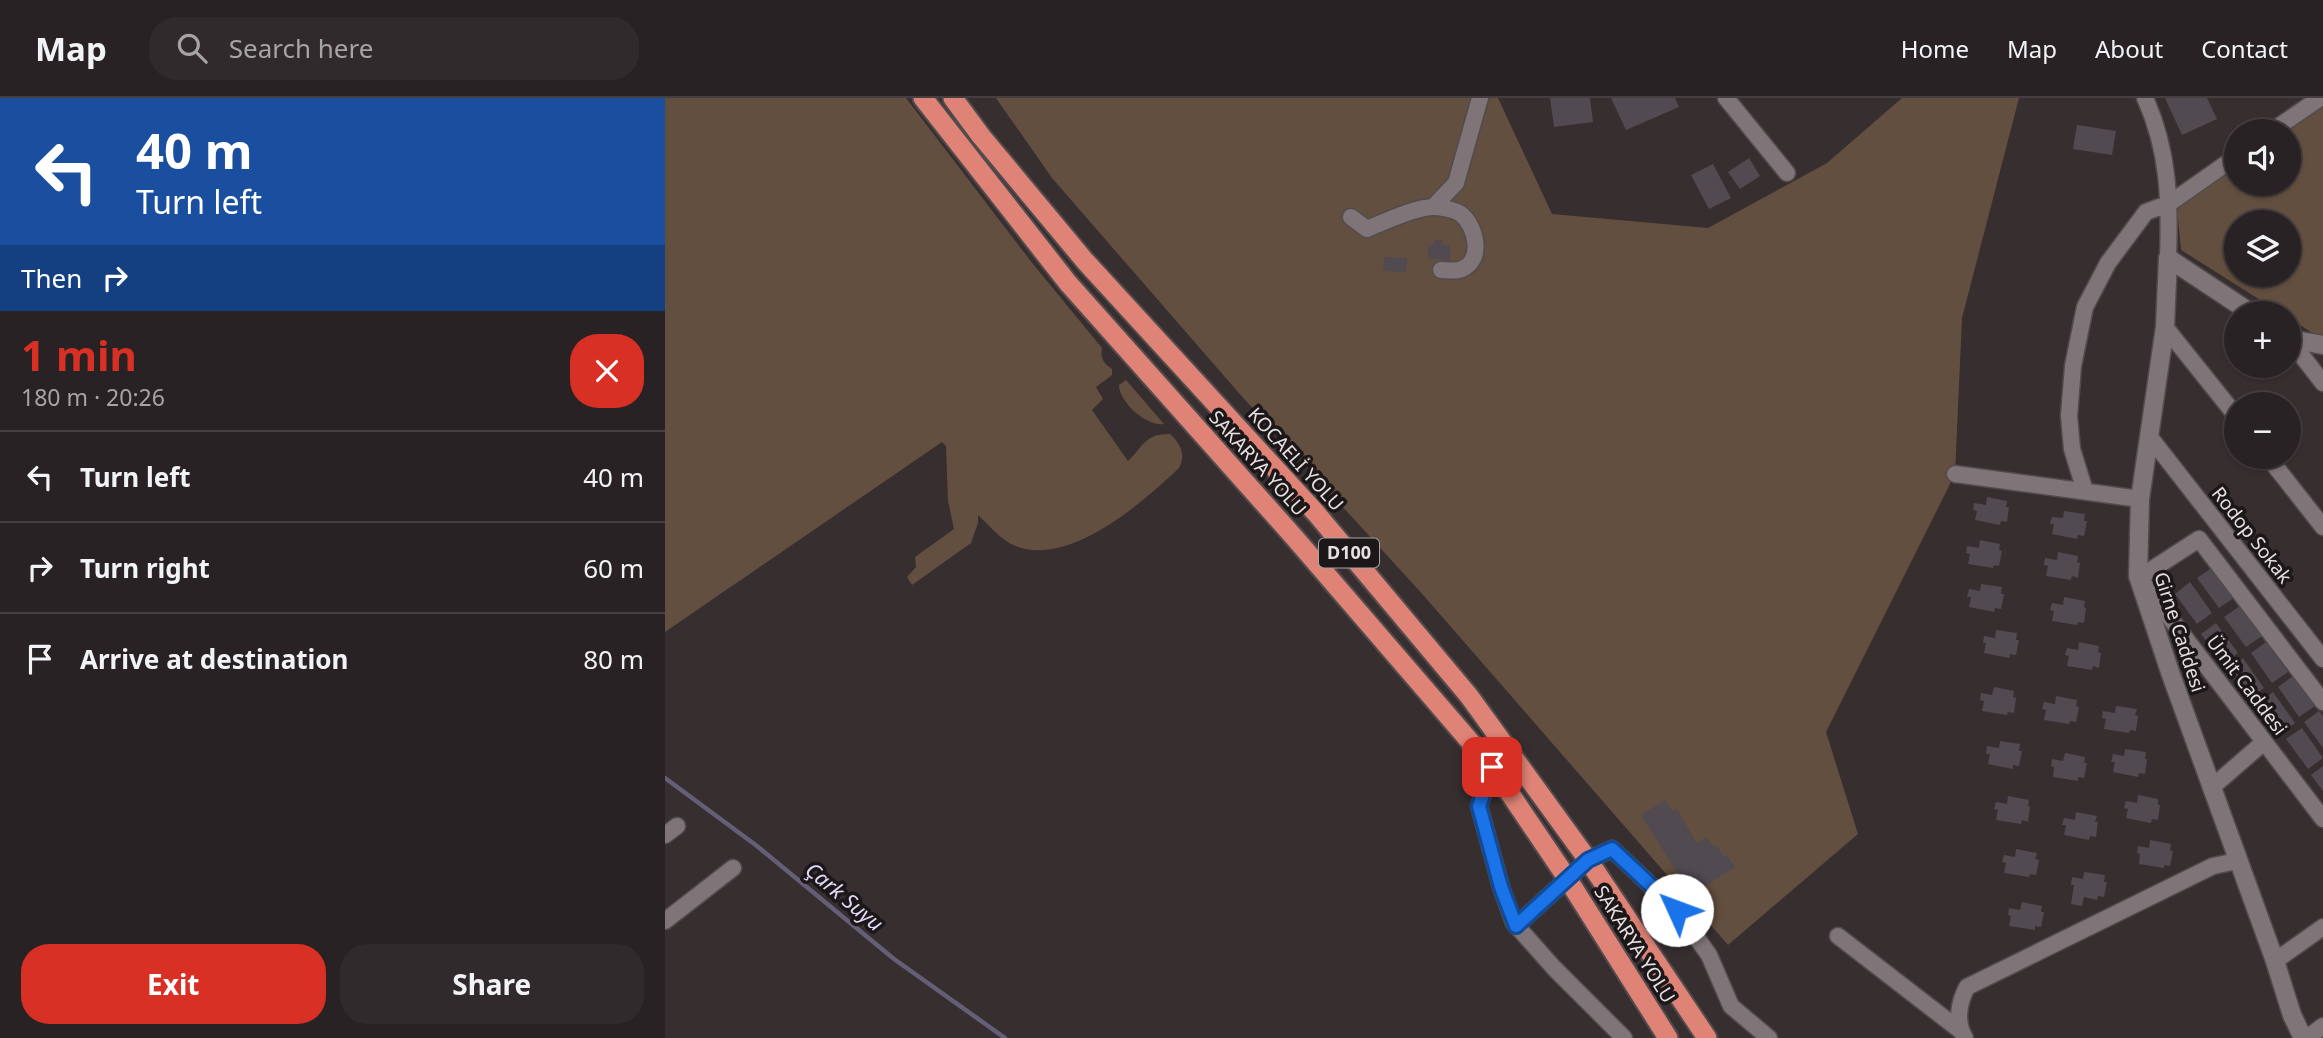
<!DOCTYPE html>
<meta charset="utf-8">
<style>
:root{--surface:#292224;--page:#312a2c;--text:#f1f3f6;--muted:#a5a4a6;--line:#453f41;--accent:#d93025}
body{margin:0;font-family:"Noto Sans",sans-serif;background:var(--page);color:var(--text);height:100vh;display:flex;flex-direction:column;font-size:26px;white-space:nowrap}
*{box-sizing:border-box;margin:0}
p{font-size:23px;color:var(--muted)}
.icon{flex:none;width:38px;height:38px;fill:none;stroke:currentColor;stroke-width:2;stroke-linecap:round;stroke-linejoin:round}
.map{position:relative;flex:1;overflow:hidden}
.side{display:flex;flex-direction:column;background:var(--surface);width:665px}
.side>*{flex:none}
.hud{background:#1a4fa0;color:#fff;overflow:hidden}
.fabs{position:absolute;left:1559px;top:21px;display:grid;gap:14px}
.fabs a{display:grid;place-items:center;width:77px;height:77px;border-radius:50%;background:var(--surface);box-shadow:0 2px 5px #0004,0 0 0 2px var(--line);font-size:35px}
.pin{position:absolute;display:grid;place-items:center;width:60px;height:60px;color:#fff;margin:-30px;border-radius:14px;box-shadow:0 4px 10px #0006}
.me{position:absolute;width:77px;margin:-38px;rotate:313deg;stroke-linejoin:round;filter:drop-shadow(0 0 5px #0008)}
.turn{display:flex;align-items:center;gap:24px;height:147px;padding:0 21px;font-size:32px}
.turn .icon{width:91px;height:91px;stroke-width:2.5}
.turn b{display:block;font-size:49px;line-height:60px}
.then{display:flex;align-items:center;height:66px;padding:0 21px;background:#0003;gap:14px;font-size:26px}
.round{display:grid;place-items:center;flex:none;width:74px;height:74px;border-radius:28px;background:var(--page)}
.summary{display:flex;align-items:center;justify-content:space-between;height:119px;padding:0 21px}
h1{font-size:42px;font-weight:700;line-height:52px;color:var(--accent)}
.cta{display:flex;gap:14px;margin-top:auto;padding:14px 21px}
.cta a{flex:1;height:80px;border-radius:28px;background:var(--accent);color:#fff;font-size:28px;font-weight:700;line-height:80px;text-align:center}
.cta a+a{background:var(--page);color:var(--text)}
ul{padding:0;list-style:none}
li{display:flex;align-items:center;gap:21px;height:91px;padding:0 21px;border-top:2px solid var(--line)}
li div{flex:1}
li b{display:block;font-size:26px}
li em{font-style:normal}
header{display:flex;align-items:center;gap:42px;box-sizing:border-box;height:98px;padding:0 35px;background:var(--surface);border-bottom:2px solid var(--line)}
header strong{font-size:33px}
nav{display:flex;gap:38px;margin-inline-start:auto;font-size:24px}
.search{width:490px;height:63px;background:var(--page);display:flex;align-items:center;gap:18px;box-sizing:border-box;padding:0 24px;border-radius:28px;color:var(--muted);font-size:26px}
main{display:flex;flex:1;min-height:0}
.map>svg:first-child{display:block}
</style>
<header>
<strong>Map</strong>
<div class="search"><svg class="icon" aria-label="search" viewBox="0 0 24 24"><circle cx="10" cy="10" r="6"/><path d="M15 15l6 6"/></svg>Search here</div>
<nav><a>Home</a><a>Map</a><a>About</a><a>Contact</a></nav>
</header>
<main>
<section class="side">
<div class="hud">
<div class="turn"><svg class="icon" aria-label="left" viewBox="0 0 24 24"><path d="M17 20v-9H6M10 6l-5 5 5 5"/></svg><div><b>40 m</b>Turn left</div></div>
<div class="then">Then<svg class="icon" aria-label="right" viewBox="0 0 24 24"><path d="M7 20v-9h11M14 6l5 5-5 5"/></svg></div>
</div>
<div class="summary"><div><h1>1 min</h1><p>180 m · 20:26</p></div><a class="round" style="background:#d93025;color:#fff"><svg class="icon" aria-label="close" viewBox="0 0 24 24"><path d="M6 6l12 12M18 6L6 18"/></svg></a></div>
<ul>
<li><svg class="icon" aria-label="left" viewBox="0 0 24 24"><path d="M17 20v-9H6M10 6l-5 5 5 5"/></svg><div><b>Turn left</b></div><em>40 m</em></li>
<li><svg class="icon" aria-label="right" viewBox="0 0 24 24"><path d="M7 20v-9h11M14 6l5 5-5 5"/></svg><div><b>Turn right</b></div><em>60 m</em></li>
<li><svg class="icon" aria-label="arrive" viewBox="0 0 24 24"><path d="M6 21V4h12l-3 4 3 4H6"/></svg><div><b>Arrive at destination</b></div><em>80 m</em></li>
</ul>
<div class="cta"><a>Exit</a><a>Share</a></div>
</section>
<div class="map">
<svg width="1658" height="940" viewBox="0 0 1658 940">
<rect width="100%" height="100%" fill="#372e30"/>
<path fill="#634f3f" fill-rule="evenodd" d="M0 0H241L368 166 437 250C435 260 439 266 447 271V277L431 289 438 301 427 312 463 363C479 348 479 336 505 336 516 346 521 357 514 370 476 406 400 473 346 446 333 439 323 426 313 417V425L306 445 247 487 242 479 251 469 250 459 289 431 283 403 281 348 277 344 0 534Z
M331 0H833L887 116 1043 130 1162 65 1237 0H1354L1297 220 1290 376 1161 634 1193 736 1063 847 759 498 573 294 387 80Z
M1658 7V237L1649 236 1624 220V215H1616L1516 152 1512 110 1571 68 1572 86H1624V33H1621ZM1572 124H1624V177H1572Z
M461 282 499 326C482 329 454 304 454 287Z"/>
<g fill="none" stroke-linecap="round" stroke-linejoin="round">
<path stroke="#645e77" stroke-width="4.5" d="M0 680 92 748 229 861 340 940"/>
</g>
<path fill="#524a51" d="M885 0H925L928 24 889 29Z
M946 0H1010L1014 9 961 32Z
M1500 0H1542L1552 21 1517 37Z
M1412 27 1451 33 1447 57 1408 51Z
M1084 60 1095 78 1075 91 1063 74Z
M1048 66 1066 100 1044 111 1026 77Z
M769 142H777V147H785V162L763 161V147H769Z
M719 159 742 160 741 174 718 173Z
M1322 399 1342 403 1341 409H1344L1342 424 1336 423 1335 427 1310 422 1312 413 1308 412 1309 405 1321 407Z
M1399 413 1420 416 1419 423H1422L1419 438 1413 437 1412 441 1387 436 1389 426H1385L1387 419 1398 420Z
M1315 442 1335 446 1334 452 1337 453 1334 468 1329 467 1328 470 1303 466 1305 456 1301 455 1302 448 1314 450Z
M1393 454 1413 458 1412 464 1415 465 1413 480 1407 478 1406 482 1381 478 1383 468 1379 467 1380 460 1392 462Z
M1548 469 1570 499 1554 510 1532 480Z
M1525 484 1547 515 1532 526 1510 496Z
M1316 486 1337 489 1336 496H1339L1336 511 1330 510 1329 514 1304 509 1306 499H1302L1304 491 1315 493Z
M1399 499 1420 503 1419 509 1421 510 1419 525 1413 524 1412 527 1387 523 1389 513 1385 512 1387 505 1398 507Z
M1575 508 1597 538 1581 549 1559 519Z
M1551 525 1573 555 1558 566 1536 536Z
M1331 532 1352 535 1351 542H1354L1351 557 1345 556 1344 560 1319 555 1321 545H1318L1319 538 1330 540Z
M1414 544 1434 548 1433 554 1436 555 1434 570 1428 568 1427 572 1402 568 1404 558 1400 557 1402 550 1413 552Z
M1601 544 1623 574 1607 585 1586 555Z
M1578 560 1599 590 1584 601 1562 571Z
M1628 578 1650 608 1634 619 1613 589Z
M1329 589 1349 593 1348 599 1351 600 1349 615 1343 614 1342 617 1317 613 1319 603 1315 602 1316 595 1327 597Z
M1608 594 1630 625 1615 636 1593 606Z
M1391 598 1412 602 1411 608 1414 609 1411 624 1405 623 1404 626 1379 622 1381 612 1377 611 1379 604 1390 606Z
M1451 608 1472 611 1470 617 1473 618 1471 633 1465 632 1464 635 1439 631 1441 621 1437 620 1438 613 1450 615Z
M1654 613 1658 618V650L1639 624Z
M1637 630 1658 660 1643 671 1621 641Z
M1335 643 1355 646 1354 653H1357L1354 668 1348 667V671L1323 666 1325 656H1321L1322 648 1334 650Z
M1460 651 1481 654 1480 661H1482L1480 676 1474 675 1473 679 1448 674 1450 664H1446L1448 656 1459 658Z
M1400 655 1420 659 1419 665H1422L1419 680 1413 679V683L1388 679 1389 669 1386 668 1387 661 1398 663Z
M1658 668V693L1646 677Z
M1473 697 1493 701V707H1495L1493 722 1487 721 1486 725 1461 720 1463 711 1459 710 1461 703 1472 705Z
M1343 698 1364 702 1363 708 1365 709 1363 724 1357 722 1356 726 1331 722 1333 712 1329 711 1331 704 1342 706Z
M1000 702 1007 713 1011 710 1032 745 1042 739 1049 749 1052 747 1059 759 1062 757 1070 769 1026 797 976 717Z
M1411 714 1432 718 1430 724H1433L1431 739 1425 738 1424 742 1399 737 1401 727H1397L1399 720 1410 722Z
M1485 742 1506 746 1505 752 1508 753 1505 768 1499 767V770L1474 766 1475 756 1472 755 1473 748 1484 750Z
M1351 751 1372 755 1370 761 1374 762 1371 777 1365 776 1364 779 1339 775 1341 765 1337 764 1339 757 1350 759Z
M1419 774 1440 777 1439 784H1442L1439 799 1433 798 1432 802 1419 799 1417 808 1406 806 1409 787H1406L1407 779 1418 781Z
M1357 804 1377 808 1376 814H1379L1376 829 1370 828V832L1344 828 1346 818 1343 817 1344 810 1355 812Z"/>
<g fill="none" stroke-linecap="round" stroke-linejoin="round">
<g stroke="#524b4d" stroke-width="19">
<path id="minor" d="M1061 0 1122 75
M1480 0C1504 53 1505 103 1503 160
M1607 33 1655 0
M769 108 791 85 815 0
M686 119 702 131C719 124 752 108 770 109 775 109 791 112 796 116 811 128 819 162 797 171 791 174 782 172 776 172
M1500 229 1572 319
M1624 241 1658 285
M1484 338 1658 561
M1603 359 1658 429
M1290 376 1475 401
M1420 393 1407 351 1404 318 1408 268 1420 209 1443 165 1481 114 1505 105 1572 58
M1658 604 1534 441 1483 474 1473 478 1658 721
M827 669 814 708 836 789 849 825 889 870 959 940
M1546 690 1599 644
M0 737 12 728
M0 823 68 770
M851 828 923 762 947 751 1012 812 1044 857 1066 908 1104 940
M1173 838 1296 933
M1610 863 1658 829
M1300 940C1290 924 1294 904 1302 889L1548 768 1572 763
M1642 940 1658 928"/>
</g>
<g stroke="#524b4d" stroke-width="21">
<path id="tertiary" d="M1503 160 1500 229 1475 401 1473 478 1505 574 1610 863 1627 917 1638 940
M1503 160 1586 215
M1624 241 1658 247"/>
</g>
<g stroke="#524b4d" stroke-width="23">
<path id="trunk" d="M258 0 403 185 629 439 827 669 902 780 1003 940
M288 0 316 38 420 163 650 414 804 598 923 762 1042 940"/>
</g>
<use href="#minor" stroke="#7f7477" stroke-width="16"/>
<use href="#tertiary" stroke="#7f7477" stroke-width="18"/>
<use href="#trunk" stroke="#df8376" stroke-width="19"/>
</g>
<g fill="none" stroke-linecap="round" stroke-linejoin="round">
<g stroke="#114b97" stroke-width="18">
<path id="route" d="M827 669 814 708 836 789 851 828 923 762 947 751 1012 812"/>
</g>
<use href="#route" stroke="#1a73e8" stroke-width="12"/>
</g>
<g text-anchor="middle" stroke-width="7" stroke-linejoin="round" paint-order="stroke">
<rect fill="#1c1718" stroke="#aaa4a5" stroke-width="2" x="654" y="440.5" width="60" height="29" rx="5"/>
<g font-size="18" font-weight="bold" fill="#e7e0e2">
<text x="684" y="461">D100</text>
</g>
<g font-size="19" fill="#e7e0e2" stroke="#1c1718">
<text transform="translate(631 361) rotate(48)" y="7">KOCAELİ YOLU</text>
<text transform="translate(593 365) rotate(48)" y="7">SAKARYA YOLU</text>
<text transform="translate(1587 437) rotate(52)" y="7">Rodop Sokak</text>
<text transform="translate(1515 534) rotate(72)" y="7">Girne Caddesi</text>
<text transform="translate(1582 587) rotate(53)" y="7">Ümit Caddesi</text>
<text transform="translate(970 846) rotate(58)" y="7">SAKARYA YOLU</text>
</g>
<g font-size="21" font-style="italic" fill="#e0d9f8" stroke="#1c1718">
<text transform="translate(179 799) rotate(40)" y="7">Çark Suyu</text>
</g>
</g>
</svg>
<div class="fabs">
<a><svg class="icon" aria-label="sound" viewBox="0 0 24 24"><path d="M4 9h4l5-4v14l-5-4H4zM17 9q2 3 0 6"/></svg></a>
<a><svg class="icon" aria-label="layers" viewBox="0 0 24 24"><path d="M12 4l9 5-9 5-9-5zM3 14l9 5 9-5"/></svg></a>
<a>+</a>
<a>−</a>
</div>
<div class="pin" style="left:827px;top:669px;background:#d93025"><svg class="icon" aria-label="arrive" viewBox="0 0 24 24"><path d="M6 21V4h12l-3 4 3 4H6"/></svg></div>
<svg class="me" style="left:1012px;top:812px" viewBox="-20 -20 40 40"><circle r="19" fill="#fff"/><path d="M0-13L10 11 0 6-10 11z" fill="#1a73e8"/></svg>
</div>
</main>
